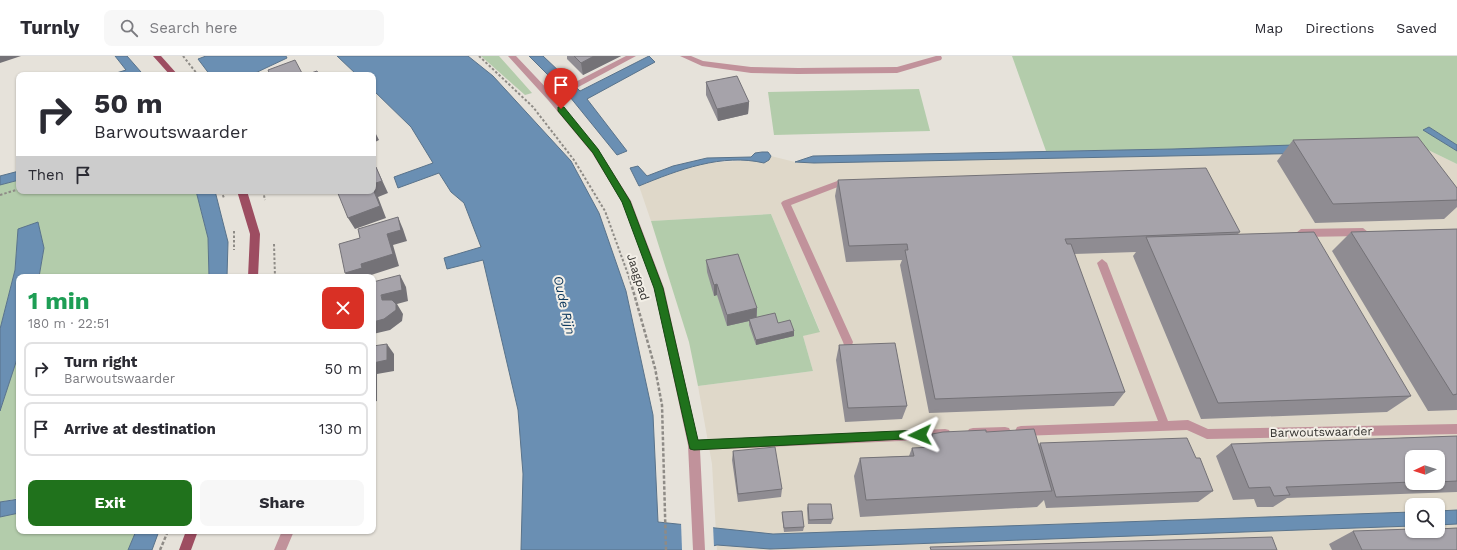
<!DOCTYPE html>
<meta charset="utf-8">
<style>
:root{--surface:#fff;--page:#f7f7f7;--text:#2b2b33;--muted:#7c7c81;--line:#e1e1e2;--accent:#20721c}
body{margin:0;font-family:"Work Sans",sans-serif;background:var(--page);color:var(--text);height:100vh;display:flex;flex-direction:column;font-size:15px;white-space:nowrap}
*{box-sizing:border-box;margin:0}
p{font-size:13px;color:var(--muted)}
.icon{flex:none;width:22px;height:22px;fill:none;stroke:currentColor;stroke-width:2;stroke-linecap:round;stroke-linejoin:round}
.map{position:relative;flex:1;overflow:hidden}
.details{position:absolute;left:16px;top:218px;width:360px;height:260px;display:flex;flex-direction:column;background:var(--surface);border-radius:8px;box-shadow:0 1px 3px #0004}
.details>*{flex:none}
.guide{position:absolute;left:16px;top:16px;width:360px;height:122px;border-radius:8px;box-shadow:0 1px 3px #0004;background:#fff;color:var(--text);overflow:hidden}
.needle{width:26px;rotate:266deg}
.fabs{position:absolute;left:1405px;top:394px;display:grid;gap:8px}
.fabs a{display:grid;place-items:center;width:40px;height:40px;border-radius:8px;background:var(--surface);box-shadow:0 1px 3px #0004;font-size:20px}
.pin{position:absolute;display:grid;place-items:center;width:34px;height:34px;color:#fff;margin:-41px -17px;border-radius:50% 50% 50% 0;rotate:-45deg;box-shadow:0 0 4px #0007}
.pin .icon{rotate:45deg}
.me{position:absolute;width:44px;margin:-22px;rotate:268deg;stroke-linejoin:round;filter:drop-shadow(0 0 3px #0008)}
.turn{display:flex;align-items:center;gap:14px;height:84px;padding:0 12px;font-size:18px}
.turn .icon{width:52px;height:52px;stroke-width:2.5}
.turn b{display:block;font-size:28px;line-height:34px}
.then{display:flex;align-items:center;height:38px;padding:0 12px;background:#0003;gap:8px;font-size:15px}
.round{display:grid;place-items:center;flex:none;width:42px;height:42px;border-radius:8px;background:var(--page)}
.overview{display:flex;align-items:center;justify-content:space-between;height:68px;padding:0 12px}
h1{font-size:24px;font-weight:700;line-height:30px;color:#1e9e55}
.cta{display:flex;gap:8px;margin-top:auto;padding:8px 12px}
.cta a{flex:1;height:46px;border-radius:8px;background:var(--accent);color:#fff;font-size:16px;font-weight:700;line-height:46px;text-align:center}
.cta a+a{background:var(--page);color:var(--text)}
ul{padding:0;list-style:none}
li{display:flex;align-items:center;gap:12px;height:54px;margin:0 8px 6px;padding:0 4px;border:2px solid var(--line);border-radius:8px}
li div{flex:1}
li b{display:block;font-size:15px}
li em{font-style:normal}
header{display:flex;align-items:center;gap:24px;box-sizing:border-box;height:56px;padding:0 20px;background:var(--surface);border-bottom:1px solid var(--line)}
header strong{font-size:19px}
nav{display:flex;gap:22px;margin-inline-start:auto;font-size:14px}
.search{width:280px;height:36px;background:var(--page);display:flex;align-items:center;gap:10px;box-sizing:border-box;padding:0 14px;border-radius:8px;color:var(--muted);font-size:15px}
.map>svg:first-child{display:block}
</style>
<header>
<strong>Turnly</strong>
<div class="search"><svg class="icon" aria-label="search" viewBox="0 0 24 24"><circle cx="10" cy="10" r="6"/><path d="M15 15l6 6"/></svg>Search here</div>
<nav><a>Map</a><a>Directions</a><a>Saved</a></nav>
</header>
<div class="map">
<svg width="1457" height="494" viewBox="0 0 1457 494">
<rect width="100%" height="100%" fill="#e6e2da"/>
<path fill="#dfd8c9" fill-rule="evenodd" d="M1420 90 1457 108V494H717L712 408 698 330 813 315 803 280 820 275 771 158 651 165 639 130 675 115 708 107 753 104 764 107 769 104 771 100 795 106 814 107 1177 99ZM1412 401H1438V427H1412ZM1412 449H1438V475H1412Z"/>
<path fill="#b3ccab" d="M481 0H499L532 37 525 39Z
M1012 0H1457V89L1429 71 1443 86 1457 95V108L1420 90 1046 95Z
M919 33 930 75 774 79 768 36Z
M19 124V135H196L208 182 209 221H39L44 192 38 166 18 173 15 214 0 273V129Z
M771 158 820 276 803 280 813 315 698 330 689 286 651 165Z
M19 297V442L0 446V355Z
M19 457V475H136L128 494H0V461Z"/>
<path fill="#6a8fb3" stroke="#59738b" d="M115 0H127L141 16 136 19H110L126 14Z
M206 0H286L287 2 251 19H210L198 3Z
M337 0H468L493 20 571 105 599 157 626 235 653 359 658 466 773 478 1412 456V470L770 493 717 489 695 494H521L523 418 518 354 483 204 447 213 444 202 481 191 464 147 451 136 439 117 398 132 394 121 433 107 411 71 373 34V19H357Z
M529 0H543L580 35 649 0 655 6 587 43 627 95 617 99 570 41Z
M1429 71 1457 89V95L1423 74Z
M1414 85 1422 95 814 107 795 106 813 100 1173 93Z
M762 96H768L771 100 769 104 764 107C722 97 678 114 639 130L630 112 638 110 647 120 673 110 707 102 751 101 755 97Z
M19 115V124L0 129V120Z
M196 135H215L228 186 227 221H209L208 182Z
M38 166 44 192 39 221H19V297L0 355V273L15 214 18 173Z
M19 443V457L0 461V446Z
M1457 454V468L1438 469V455Z
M136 475H159L152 494H128Z"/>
<path fill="#e6e2da" d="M681 466 713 469 714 491 703 494H682Z"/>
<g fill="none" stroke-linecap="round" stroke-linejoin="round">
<path stroke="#8e8b86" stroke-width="2" stroke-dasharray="2.5 2" stroke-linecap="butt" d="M183 0 198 19
M479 0 533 51 574 104 605 155 629 221
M221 135 224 142
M263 135 265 144
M0 139 19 133
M234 175V194
M274 188 275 221"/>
<path stroke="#8e8b86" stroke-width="2.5" stroke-dasharray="3.5 2" stroke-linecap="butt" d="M629 220 655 312 662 349 666 494
M160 494 168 475"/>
<path fill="#c1929b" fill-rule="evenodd" d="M508 0H516L552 38 626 0H636L556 43 598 93 631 145 664 232 698 384 945 373 949 374 951 378 949 382 945 383 700 394 705 494H693L688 389 654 232 622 146 592 97 548 44Z
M680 0H691L703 5 751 11 798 12 897 11 936 0H941L942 2 941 4 897 17 798 18 751 17 702 10Z
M840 124 843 125 844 127 843 129 791 149 853 286 852 289 848 290 844 289 843 286 781 147 783 145Z
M1363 172 1368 176 1363 180 1301 181 1296 177 1301 173Z
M1102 203 1107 207 1168 365 1188 364 1208 373 1457 368V378L1207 383 1187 374 1021 380 1017 379 1015 375 1017 371 1021 370 1158 365 1097 207Z
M1005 371 1009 372 1011 376 1009 380 1005 381 973 382 969 381 967 377 969 373 973 372Z
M282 475H294L286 494H274Z"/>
<path fill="#9d4d61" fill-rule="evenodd" d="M153 0H161L178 19H170Z
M237 135H247L260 178 258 221H248L250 178Z
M186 475H198L191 494H179Z"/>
</g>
<path fill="#8f8c92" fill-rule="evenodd" d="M567 0H621L583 19 567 3Z
M706 26 749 46 748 58 718 65 706 39Z
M1293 84 1457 132V151L1444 163 1315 167 1277 105Z
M838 124 1240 176 1238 178 1411 340 1387 356 1201 363 1133 200 1136 196 1074 198 1125 336 1114 350 929 357 900 209 902 204 846 206 835 140Z
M1457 173V354L1428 355 1332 195 1351 176Z
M706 204 757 252V261L778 267 794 275V280L756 289 749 269V265L727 270 717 239 714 240 707 216Z
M839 289 907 350 902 363 845 366 836 304Z
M986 376 1039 389 1040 387 1196 402 1213 435 1198 446 1046 452 1044 444 1037 451 860 461 854 420 860 402 909 400 912 392 926 391 932 378Z
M1457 380V436L1287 442 1273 451H1257L1254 443 1233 444 1216 400 1231 388ZM1412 401H1438V427H1412Z
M733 395 782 433 781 441 738 446 732 404Z
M808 448 833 463 831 468H808L807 452Z
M782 456 804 471 803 475 784 476 782 460Z
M1353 475 1457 494H1332L1329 488Z"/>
<path fill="#747277" d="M0 0H21L0 7Z
M594 0H621L583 19 581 7Z
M749 46 748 58 718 65 717 53Z
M373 72 379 84 373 87Z
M376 111 388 137 378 141 386 162 355 173 348 162 373 133V128Z
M398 161 403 173 407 185 393 189 399 210 368 220V221H348L345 217 387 178Z
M400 219 406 231 408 245 397 248 403 258 402 265 390 274 373 278V266L382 244 381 239Z
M717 228V239L714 240V229Z
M757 252 756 263H749V265L727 270V259Z
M794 275V280L756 289V284Z
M387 288 394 298V315L377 318V345L373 346V307Z"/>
<path fill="#a6a3aa" stroke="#747277" d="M574 0H594L581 7Z
M295 4 303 19H270L268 14Z
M317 15 319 19H305Z
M737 20 749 46 717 53 706 26Z
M1418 81 1457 132V144L1333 148 1293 84Z
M376 111 382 125 373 128V112Z
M1206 112 1240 176 1065 183 1067 188H1071L1125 336 935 343 905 194H908L907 188 849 190 838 124Z
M373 133 380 150 348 162 337 135H373Z
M398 161 401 174 387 178 393 198 361 208 362 212 345 217 339 188 360 182 358 173Z
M1457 173V338L1453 339 1351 176Z
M1314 176 1411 340 1218 347 1146 181Z
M738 198 757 252 727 259 717 228 714 229 706 204Z
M400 219 402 234 381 239 382 244H392L396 248V254L384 263 373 266V226Z
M775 257 778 267 790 264 794 275 756 284 749 263Z
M895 287 907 350 848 352 839 289Z
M387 288V304L373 307V290Z
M1034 373 1052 435 866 444 860 402 914 400 912 392 934 391 932 378 943 376 986 374V376Z
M1457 380V425L1438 426V401H1412V426L1286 431 1290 439 1274 440 1270 431 1249 432 1231 388Z
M1187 382 1196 402H1200L1213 435 1056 441 1040 387Z
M775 391 782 433 738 438 733 395Z
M808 448H831L833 463 809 464Z
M802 455 804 471 784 472 782 456Z
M1457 472V494H1362L1353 475 1412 473V475H1438V473Z
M1272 481 1277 494H931L930 491Z"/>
<path fill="#20721c" stroke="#154a12" d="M558 51H564L598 93 630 145 663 232 698 384 920 374 923 375 925 379 923 382 694 394 690 393 654 232 622 146 593 97 558 55Z"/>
<g text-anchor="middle" stroke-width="4" stroke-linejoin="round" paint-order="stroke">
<g font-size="12" fill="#32312e" stroke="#f3efe7">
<text transform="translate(638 221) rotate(72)" y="4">Jaagpad</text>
<text transform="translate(1321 376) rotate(-1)" y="4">Barwoutswaarder</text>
</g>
<g font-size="13" font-style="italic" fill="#113c60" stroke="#f3efe7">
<text transform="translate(565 249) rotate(77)" y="5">Oude Rijn</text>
</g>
</g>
</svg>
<div class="fabs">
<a><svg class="needle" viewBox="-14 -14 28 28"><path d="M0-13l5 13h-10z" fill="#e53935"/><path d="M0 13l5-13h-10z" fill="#7c7c81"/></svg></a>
<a><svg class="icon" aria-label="search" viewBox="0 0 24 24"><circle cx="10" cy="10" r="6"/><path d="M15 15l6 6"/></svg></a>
</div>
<div class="pin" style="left:561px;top:53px;background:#d93025"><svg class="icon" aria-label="arrive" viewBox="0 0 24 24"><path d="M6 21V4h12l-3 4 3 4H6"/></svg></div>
<svg class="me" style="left:920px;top:379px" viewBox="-20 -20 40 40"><path d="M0-17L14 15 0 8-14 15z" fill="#20721c" stroke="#fff" stroke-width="4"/></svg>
<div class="guide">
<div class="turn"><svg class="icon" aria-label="right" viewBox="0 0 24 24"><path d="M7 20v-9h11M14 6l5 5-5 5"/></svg><div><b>50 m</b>Barwoutswaarder</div></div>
<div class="then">Then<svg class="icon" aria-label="arrive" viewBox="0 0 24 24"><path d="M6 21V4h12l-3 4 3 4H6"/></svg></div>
</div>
<section class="details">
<div class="overview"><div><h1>1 min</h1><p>180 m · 22:51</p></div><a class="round" style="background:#d93025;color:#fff"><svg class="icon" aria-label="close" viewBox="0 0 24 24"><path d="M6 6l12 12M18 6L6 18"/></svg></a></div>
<ul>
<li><svg class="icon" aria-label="right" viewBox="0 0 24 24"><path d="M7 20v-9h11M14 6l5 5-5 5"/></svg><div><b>Turn right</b><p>Barwoutswaarder</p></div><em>50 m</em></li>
<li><svg class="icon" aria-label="arrive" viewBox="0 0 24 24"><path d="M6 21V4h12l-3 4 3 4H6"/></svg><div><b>Arrive at destination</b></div><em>130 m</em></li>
</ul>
<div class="cta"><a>Exit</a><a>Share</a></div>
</section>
</div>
